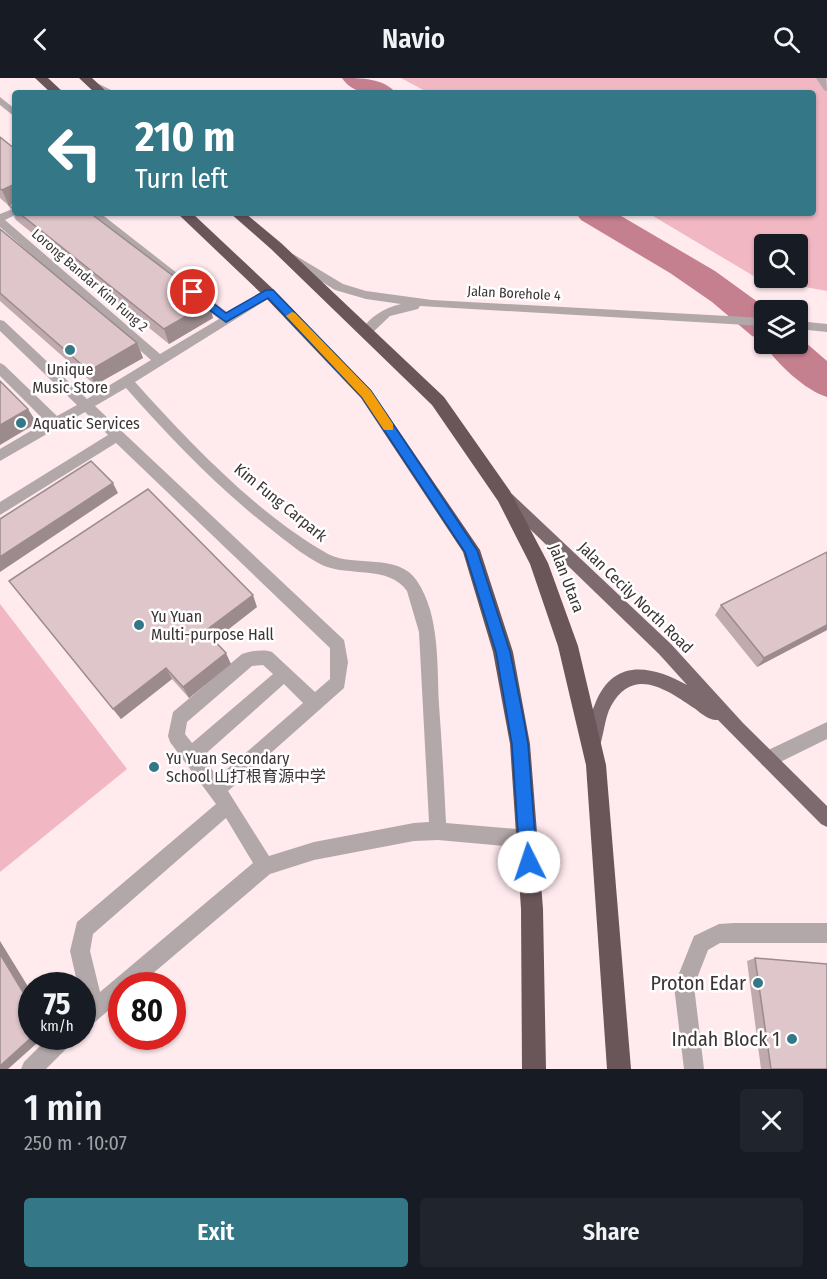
<!DOCTYPE html>
<meta charset="utf-8">
<style>
:root{--surface:#171b24;--page:#20242c;--text:#f1f3f6;--muted:#9ea1a6;--accent:#347888}
body{margin:0;font-family:"Fira Sans Condensed","Noto Sans SC",sans-serif;background:var(--page);color:var(--text);height:100vh;display:flex;flex-direction:column;font-size:22px;white-space:nowrap}
*{box-sizing:border-box;margin:0}
p{font-size:20px;color:var(--muted)}
.icon{flex:none;width:33px;height:33px;fill:none;stroke:currentColor;stroke-width:2;stroke-linecap:round;stroke-linejoin:round}
.map{position:relative;height:991px;overflow:hidden}
.details{display:flex;flex-direction:column;background:var(--surface);flex:1}
.details>*{flex:none}
.hud{position:absolute;left:12px;top:12px;width:804px;height:126px;border-radius:6px;box-shadow:0 2px 4px #0004;background:#347888;color:#fff;overflow:hidden}
.buttons{position:absolute;left:754px;top:156px;display:grid;gap:12px}
.buttons a{display:grid;place-items:center;width:54px;height:54px;border-radius:6px;background:var(--surface);box-shadow:0 2px 4px #0004;font-size:30px}
.speed{position:absolute;left:18px;top:894px;display:flex;gap:12px;font-size:30px;font-weight:700;text-align:center}
.speed>*{display:grid;place-content:center;width:78px;height:78px;border-radius:50%;background:var(--surface);box-shadow:0 2px 4px #0004;line-height:1}
.speed small{font-size:15px;font-weight:400}
.speed .limit{border:9px solid #d22;background:#fff;color:#111}
.pin{position:absolute;display:grid;place-items:center;width:51px;height:51px;color:#fff;margin:-26px;border:3px solid #fff;border-radius:50%;box-shadow:0 2px 6px #0007}
.me{position:absolute;width:66px;margin:-33px;rotate:356deg;stroke-linejoin:round;filter:drop-shadow(0 0 4px #0008)}
.turn{display:flex;align-items:center;gap:21px;height:126px;padding:0 24px;font-size:27px}
.turn .icon{width:78px;height:78px;stroke-width:2.5}
.turn b{display:block;font-size:42px;line-height:51px}
.round{display:grid;place-items:center;flex:none;width:63px;height:63px;border-radius:6px;background:var(--page)}
.summary{display:flex;align-items:center;justify-content:space-between;height:102px;padding:0 24px}
h1{font-size:36px;font-weight:600;line-height:45px}
.primary-button{display:flex;gap:12px;margin-top:auto;padding:12px 24px}
.primary-button a{flex:1;height:69px;border-radius:6px;background:var(--accent);color:#fff;font-size:24px;font-weight:600;line-height:69px;text-align:center}
.primary-button a+a{background:var(--page);color:var(--text)}
header{display:flex;justify-content:space-between;align-items:center;height:78px;padding:0 24px;background:var(--surface);font-size:27px;font-weight:600}
.map>svg:first-child{display:block}
</style>
<header><svg class="icon" aria-label="back" viewBox="0 0 24 24"><path d="M15 5l-7 7 7 7"/></svg>Navio<svg class="icon" aria-label="search" viewBox="0 0 24 24"><circle cx="10" cy="10" r="6"/><path d="M15 15l6 6"/></svg></header>
<div class="map">
<svg width="827" height="991" viewBox="0 0 827 991">
<rect width="100%" height="100%" fill="#ffeaee"/>
<path fill="#f1b7c2" fill-rule="evenodd" d="M401 0H827V213L757 200 648 135H813V15H429ZM765 166H798V200H765Z
M0 526 127 691 0 794Z"/>
<g fill="none" stroke-linecap="round" stroke-linejoin="round">
<path fill="#c5808f" fill-rule="evenodd" d="M342 0C362 0 383 0 396 15 376 15 355 19 342 0Z
M576 135H616L715 193 769 232H765V262L752 258 712 224 670 195 581 142Z
M798 258 827 283V319C806 313 776 285 764 266H798Z"/>
<path fill="#b2a7a9" fill-rule="evenodd" d="M816 0H826L827 13 824 12Z
M89 4H95L117 15H104L89 8Z
M0 19 15 31V39L0 27Z
M15 130V135H19L5 142 160 276 219 241 88 135H100L228 235 265 212H273V218L135 304C189 364 257 436 328 476 355 490 398 474 417 503 440 537 437 587 439 627 442 666 444 705 446 745L527 752 533 755 536 761 533 767 527 770 438 762 414 763 314 782 270 796 138 908H122V921L89 949 82 952V908H78L70 873 77 844 216 726 170 664 168 658 173 634 242 576C251 573 263 571 272 574L315 614 330 601V570L116 365 0 437V424L108 357 85 334 0 383V371L46 344 0 298V285L4 287 57 338 77 327 0 253V242L4 243 87 321 151 282 0 149V136ZM126 310C172 362 221 413 277 456 291 467 306 479 322 487 349 499 389 487 407 513L419 554 429 744 414 745 314 764 269 778 228 713 344 610 348 584 344 562 95 328ZM263 587 273 596 192 665 185 656 187 644 252 588ZM284 606 303 625 218 699 202 679ZM226 740 253 785 100 914 90 873 93 856Z
M293 176 343 206 366 213 432 222 765 240V248L420 228 418 231 390 238 370 257 366 258 360 254C370 239 383 230 401 226L366 221 335 212 289 183 287 180Z
M798 243 827 246V254L798 251Z
M827 644V661L774 687 768 689 762 687 759 681 762 675Z
M734 845H827V865H720L708 872 694 908 704 991H684L674 908 694 858 719 846Z
M50 958H75L72 965 46 991H21L24 984Z"/>
<path fill="#7d6a6e" fill-rule="evenodd" d="M507 414 512 416 671 566 743 645 827 728V749L821 746 718 642C709 643 701 635 694 630 666 611 633 588 611 628 604 641 604 659 598 673L592 675 586 673 584 667C587 654 589 639 595 626 613 580 651 587 687 607L659 576 502 424 500 420 502 416Z"/>
<path fill="#6a5559" fill-rule="evenodd" d="M35 0H48L64 15H51Z
M79 0H92L108 15H95Z
M177 135H192L274 212 371 312 480 472 513 574 530 666 543 831 546 991H522L521 831 510 666 493 574 463 474 361 320 264 218Z
M230 135H245L281 165 444 319 510 413 548 485 578 568 606 687 631 991H607L586 687 558 568 530 486 498 423 432 327 271 171Z"/>
</g>
<path fill="#c0aaae" d="M0 59 15 71V135H90L213 240 169 266 16 142 9 128 0 120Z
M0 151 137 265 143 280 95 307 0 223Z
M9 503 257 529 214 562 231 586 189 620 172 601 121 641Z
M721 527 827 552 757 589 715 537Z
M755 880 827 991H761L747 883Z"/>
<path fill="#9c8b8d" d="M15 106V125L9 128 2 112Z
M209 225 213 240 169 266 164 251Z
M137 265 143 280 95 307 89 293Z
M28 331 37 345 0 367V347Z
M113 405 118 415 0 494V479Z
M253 517 257 529 211 565 205 553Z
M827 547V552L757 589 764 580Z
M226 575 231 586 189 620 183 609Z
M166 590 172 601 121 641 113 631Z
M0 863 32 915V929L0 876Z
M33 958H45L8 991H0V988Z"/>
<path fill="#dfc6ca" stroke="#9c8b8d" stroke-width="1.5" d="M0 59 15 71V106L2 112 0 111Z
M15 124V132L9 127Z
M19 135H90L209 225 164 251Z
M0 151 137 265 89 293 0 215Z
M0 303 28 331 0 347Z
M91 383 113 405 0 479V441Z
M148 411 253 517 205 553 226 575 183 609 166 590 113 631 9 503Z
M827 474V547L764 580 721 527Z
M0 876 32 929V958H33L0 988Z
M755 880 827 886V991H771Z"/>
<path fill="#1a73e8" stroke="#114b97" stroke-width="1.5" d="M193 210 226 235 266 212H273L371 313 477 472 510 574 524 643 528 666 537 784 535 790 529 793 523 790 520 784 512 666 496 574 465 474 362 319 268 220 226 244 189 217V212Z"/>
<path fill="#f59e0b" d="M292 234 295 235 371 313 393 346V352H384L362 319 288 240 286 238Z"/>
<g fill="#347888" stroke="#fff" stroke-width="2">
<circle cx="70" cy="272" r="6"/>
<circle cx="21" cy="345" r="6"/>
<circle cx="139" cy="547" r="6"/>
<circle cx="154" cy="689" r="6"/>
<circle cx="758" cy="905" r="6"/>
<circle cx="792" cy="961" r="6"/>
</g>
<g text-anchor="middle" stroke-width="5" stroke-linejoin="round" paint-order="stroke">
<g font-size="14" fill="#3c3335" stroke="#fff">
<text transform="translate(90 202) rotate(41)" y="5">Lorong Bandar Kim Fung 2</text>
<text transform="translate(514 215) rotate(3)" y="5">Jalan Borehole 4</text>
</g>
<g font-size="16" fill="#3c3335" stroke="#fff" text-anchor="start">
<text x="70" y="297" text-anchor="middle">Unique<tspan x="70" dy="18">Music Store</tspan></text>
<text x="33" y="351">Aquatic Services</text>
<text x="151" y="544">Yu Yuan<tspan x="151" dy="18">Multi-purpose Hall</tspan></text>
<text x="166" y="686">Yu Yuan Secondary<tspan x="166" dy="18">School 山打根育源中学</tspan></text>
</g>
<g font-size="16" fill="#3c3335" stroke="#fff">
<text transform="translate(281 424) rotate(39)" y="6">Kim Fung Carpark</text>
<text transform="translate(567 500) rotate(69)" y="6">Jalan Utara</text>
<text transform="translate(636 519) rotate(44)" y="6">Jalan Cecily North Road</text>
</g>
<g font-size="20" fill="#3c3335" stroke="#fff" text-anchor="end">
<text x="746" y="912">Proton Edar</text>
<text x="780" y="968">Indah Block 1</text>
</g>
</g>
</svg>
<div class="buttons">
<a><svg class="icon" aria-label="search" viewBox="0 0 24 24"><circle cx="10" cy="10" r="6"/><path d="M15 15l6 6"/></svg></a>
<a><svg class="icon" aria-label="layers" viewBox="0 0 24 24"><path d="M12 4l9 5-9 5-9-5zM3 14l9 5 9-5"/></svg></a>
</div>
<div class="speed"><div>75<small>km/h</small></div><div class="limit">80</div></div>
<div class="pin" style="left:193px;top:214px;background:#d93025"><svg class="icon" aria-label="arrive" viewBox="0 0 24 24"><path d="M6 21V4h12l-3 4 3 4H6"/></svg></div>
<svg class="me" style="left:529px;top:784px" viewBox="-20 -20 40 40"><circle r="19" fill="#fff"/><path d="M0-13L10 11 0 6-10 11z" fill="#1a73e8"/></svg>
<div class="hud">
<div class="turn"><svg class="icon" aria-label="left" viewBox="0 0 24 24"><path d="M17 20v-9H6M10 6l-5 5 5 5"/></svg><div><b>210 m</b>Turn left</div></div>
</div>
</div>
<section class="details">
<div class="summary"><div><h1>1 min</h1><p>250 m · 10:07</p></div><a class="round"><svg class="icon" aria-label="close" viewBox="0 0 24 24"><path d="M6 6l12 12M18 6L6 18"/></svg></a></div>
<div class="primary-button"><a>Exit</a><a>Share</a></div>
</section>
